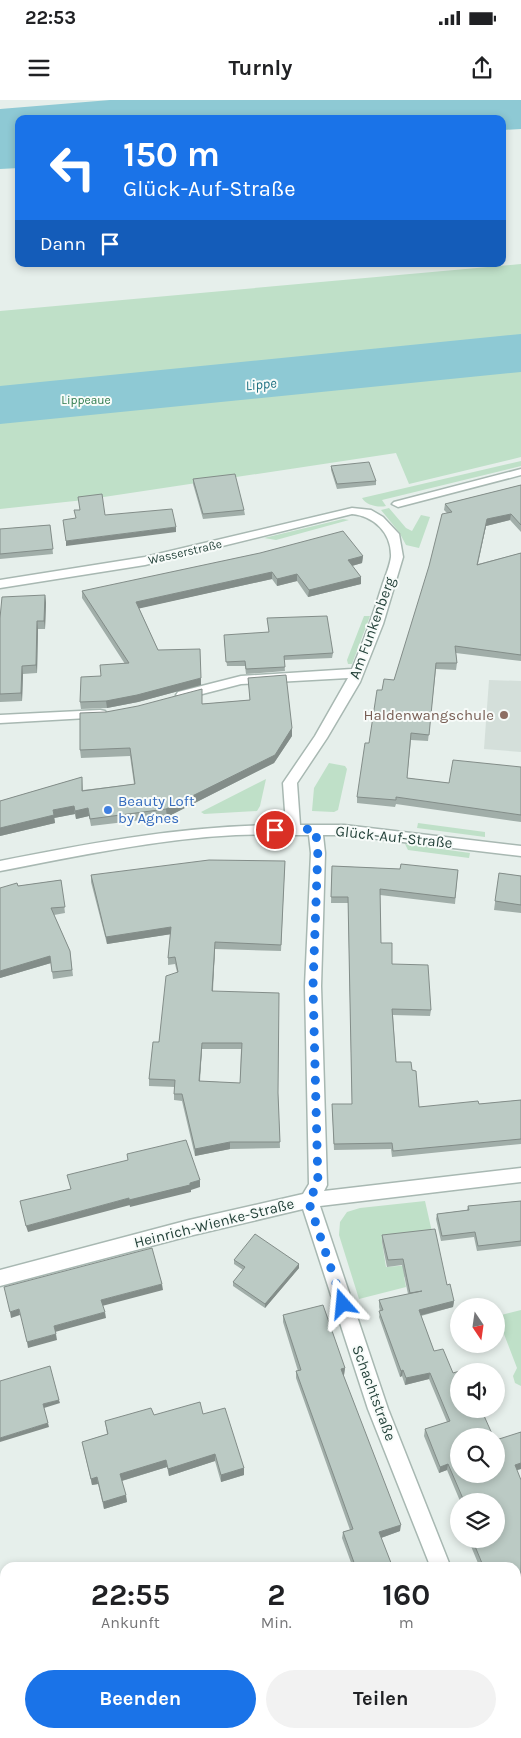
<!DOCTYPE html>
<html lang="de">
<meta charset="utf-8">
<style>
:root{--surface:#fff;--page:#f2f2f2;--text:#202124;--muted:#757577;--accent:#1a73e8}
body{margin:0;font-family:Karla,sans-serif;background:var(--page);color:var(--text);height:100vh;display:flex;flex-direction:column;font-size:19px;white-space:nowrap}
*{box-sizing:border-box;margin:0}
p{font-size:16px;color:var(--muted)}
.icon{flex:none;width:28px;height:28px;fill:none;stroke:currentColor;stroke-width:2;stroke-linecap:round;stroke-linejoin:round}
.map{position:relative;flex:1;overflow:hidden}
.sheet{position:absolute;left:0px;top:1462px;width:521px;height:176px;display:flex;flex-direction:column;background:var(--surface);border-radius:15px 15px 0 0;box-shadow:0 2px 8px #0003}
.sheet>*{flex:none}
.banner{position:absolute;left:15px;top:15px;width:491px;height:152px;border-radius:10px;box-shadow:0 2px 8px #0003;background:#1a73e8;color:#fff;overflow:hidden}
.needle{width:32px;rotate:167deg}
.fabs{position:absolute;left:450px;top:1198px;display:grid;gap:10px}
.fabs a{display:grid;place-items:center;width:55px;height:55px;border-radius:50%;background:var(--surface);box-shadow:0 2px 8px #0003;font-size:25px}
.pin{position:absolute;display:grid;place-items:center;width:42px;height:42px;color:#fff;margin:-21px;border:2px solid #fff;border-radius:50%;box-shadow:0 1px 5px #0007}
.me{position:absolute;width:55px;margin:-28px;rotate:342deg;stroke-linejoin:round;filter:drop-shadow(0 0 4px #0008)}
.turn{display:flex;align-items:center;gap:18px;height:105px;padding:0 25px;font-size:22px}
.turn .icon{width:65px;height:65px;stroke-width:2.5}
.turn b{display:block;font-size:35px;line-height:42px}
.then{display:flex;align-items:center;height:48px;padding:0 25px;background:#0003;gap:10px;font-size:19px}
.eta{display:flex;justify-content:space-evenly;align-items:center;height:85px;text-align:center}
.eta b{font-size:30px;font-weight:700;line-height:35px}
.primary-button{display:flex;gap:10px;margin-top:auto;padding:10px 25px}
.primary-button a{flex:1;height:58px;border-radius:30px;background:var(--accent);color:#fff;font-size:20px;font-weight:700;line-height:58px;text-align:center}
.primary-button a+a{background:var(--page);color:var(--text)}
.status{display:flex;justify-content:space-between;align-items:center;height:35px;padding:0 25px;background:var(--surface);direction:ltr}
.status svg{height:14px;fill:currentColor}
header{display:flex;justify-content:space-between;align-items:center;height:65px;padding:0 25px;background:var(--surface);font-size:22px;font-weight:700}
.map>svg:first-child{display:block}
</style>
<div class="status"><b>22:53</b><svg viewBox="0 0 49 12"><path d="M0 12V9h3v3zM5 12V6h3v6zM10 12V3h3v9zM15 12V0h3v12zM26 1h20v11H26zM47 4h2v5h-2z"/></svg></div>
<header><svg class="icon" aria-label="menu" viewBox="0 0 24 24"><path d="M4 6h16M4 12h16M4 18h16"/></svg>Turnly<svg class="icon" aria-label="share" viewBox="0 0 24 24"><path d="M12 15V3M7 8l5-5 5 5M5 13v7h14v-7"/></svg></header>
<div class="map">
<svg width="521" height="1638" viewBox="0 0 521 1638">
<rect width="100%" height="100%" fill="#e6efeb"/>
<path fill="#d4dfda" d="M489 580 521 581V652L484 649Z"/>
<path fill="#bfe0c8" d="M521 164V357L409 384 396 353 84 400 0 409V211Z
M521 361V366L382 400 386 406C378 408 366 405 362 398Z
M389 408 406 428 412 431 421 415 430 417 419 448 406 445 399 432 381 410Z
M343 419 349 420 276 440 264 438Z
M364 516H370L352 564H348L347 560Z
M329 663 345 666 347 669 338 710 334 712 312 711 314 688Z
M266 679 260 706 257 711 204 714 201 712Z
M418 723 485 732V737L417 728Z
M405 744 470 753 469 758 408 750Z
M425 1101 437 1154 419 1138 382 1142 386 1167 411 1165 413 1175 404 1177 406 1187 359 1199 339 1135 340 1122 347 1112 360 1108Z
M521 1210V1286L515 1283 513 1276 517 1268 497 1216Z"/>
<path fill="#8ec9d4" d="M110 0H521V29L503 30 502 19H19V68L0 69V9Z
M521 234V272L0 324V286Z"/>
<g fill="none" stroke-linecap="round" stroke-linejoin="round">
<g stroke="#a8b8b2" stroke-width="3">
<path id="minor" d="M521 369V375L398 407 392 404 394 402Z
M352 408 371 410 383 417 399 434 403 457 383 524 360 582 327 638 297 683 300 725H344L521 746V756L344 735H323L325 753 321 886 327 1085 324 1091 521 1068V1082L320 1106 388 1309 451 1468H431L368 1309 303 1109 189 1136 0 1186V1170L189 1120 303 1094 309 1084 305 886 311 753 309 735C285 735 260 734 236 735 157 739 78 756 0 771V761C95 742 189 725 286 725L283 683 315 636 348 578 241 584 183 599 176 595 178 592 241 576 352 569C364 541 374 512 383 483 386 475 390 465 391 457 392 433 374 416 352 414L145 465 0 488V480L145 457Z
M100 610 105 611 107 614 105 617 0 623V615Z
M521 1522V1542L516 1544V1523Z
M521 1594V1616L516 1618V1596Z
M438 1634H467L465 1638H436Z"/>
</g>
<use href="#minor" fill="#fff" fill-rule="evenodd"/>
</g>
<path fill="#a1aea9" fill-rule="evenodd" d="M331 366 376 381V385L337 389 331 370Z
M193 379 244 410 245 415 203 419 193 384Z
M521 385V432L510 420 486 426 478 464 521 453V561L456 553 457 563 456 570 436 569 428 641 411 640 407 678 449 683 521 667V722L396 704 395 707 357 703V697L382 590 394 580 447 413 444 410 445 404Z
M50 425 53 454 0 459V429Z
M363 456 362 463 352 466 361 477V484L308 497 297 481 277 486 272 479 139 508 158 550 201 585 138 602 107 608 81 609 80 602 101 576 125 564 82 498V491Z
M45 495 46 503 45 529H38L37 573 23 574 22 601 0 602V518Z
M267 518 333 553 332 558 284 560 285 571 246 574 245 566H227L224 539 269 532Z
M248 578 292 636 274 663 167 717 91 726 89 716 76 719 75 714 54 718 55 723 0 736V701L82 677 83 690 134 684 130 656 81 658 80 650 106 612 250 600Z
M285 761 281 851 215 849 213 891 278 993 280 1048 230 1049 195 1056 182 1001 174 1000V994L175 987 149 986V979L177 872 175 864 168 865V858L171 834 107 844 91 782V775ZM202 949H241L240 983 200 981Z
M332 766 400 769 458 770 455 804 380 795 381 843 392 864 431 910 430 916 393 915 396 962 412 970 419 1007 479 1004 521 1000V1044L392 1057 391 1049 334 1050 332 1004H352L348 803H331Z
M499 773 521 776V813L494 810Z
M61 780 65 813 54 815 70 851 73 876 53 879 51 863 0 878 18 786Z
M521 1101V1146L477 1151 474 1137 441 1141 436 1119 437 1114 467 1110 468 1106Z
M382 1135 447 1185 454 1201 453 1207 421 1216 434 1251 459 1309H484H482L459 1374 521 1332V1369L517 1370 516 1468H480L468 1439H496V1401H460L447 1370 439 1373 424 1336 425 1329 447 1322 429 1279 405 1285 402 1276 400 1277 379 1217 380 1211 379 1207V1200L408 1194 402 1165 387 1167 382 1142Z
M234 1160 299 1164V1168L265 1208 233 1186V1182L243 1170 234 1164Z
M283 1215 345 1268 344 1275H343L400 1431 381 1438 393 1468H353L342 1438 343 1432 350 1430 296 1278V1271H298L283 1222Z
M203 1314 244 1368V1375L221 1382 215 1361 169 1376 167 1367 122 1381 127 1402 104 1409 98 1384 92 1385 82 1342 107 1334 105 1321 154 1315Z
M340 1634H397L387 1638H342Z"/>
<path fill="#838d89" d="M511 414 510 420 486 426 476 471 487 419Z
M176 427V432L66 446V441Z
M363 456 362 463 348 467V460Z
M272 472V479L137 509 136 502Z
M297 474V481L277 486V479Z
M361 477V484L308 497 309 490Z
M45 495 46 503 45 529 44 521Z
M37 521 38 529 37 573 36 565Z
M22 566 23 574 22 601 21 593Z
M201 578V585L138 602 107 608 106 601Z
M292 628V636L274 663 167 717 166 709Z
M74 706 75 714 54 718 53 710Z
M88 708 89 716 76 719 75 711Z
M54 715 55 723 0 736V728Z
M171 827 172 834 107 844 106 837Z
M215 842V849L212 898V891Z
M50 856 51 863 0 878V871Z
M202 943V949L199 988V981Z
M230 1042V1049L195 1056V1049Z
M200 1080V1087L191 1090V1092L130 1107 129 1100Z
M129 1098 130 1105 28 1132 26 1126Z
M299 1164V1168L265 1208V1204Z
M162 1184 163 1190 102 1206 101 1200Z
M454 1201 453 1207 418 1216 419 1210Z
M19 1209 20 1215 11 1218 10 1212Z
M105 1212 106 1218 55 1232 54 1226Z
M56 1234 57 1240 28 1248 27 1242Z
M345 1268 344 1275 340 1276 341 1269Z
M403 1270 402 1276 400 1277 401 1271Z
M430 1273 429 1279 405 1285 406 1278Z
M59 1300 60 1303 44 1308 43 1304Z
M48 1323 49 1327 0 1342V1338Z
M215 1354V1361L169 1376 168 1369Z
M166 1360 167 1367 121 1381 120 1374Z
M521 1363V1369L513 1371 515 1365Z
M448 1364 447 1370 439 1373 440 1367Z
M244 1368V1375L221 1382V1375Z
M97 1377 98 1384 92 1385 91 1379Z
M126 1395 127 1402 104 1409 103 1402Z
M401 1425 400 1431 378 1439 379 1432Z
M521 1472V1477L516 1479V1474Z
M5 1534V1541L0 1543V1536Z
M162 1634H175L165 1638H152Z
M387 1634H397L387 1638H377Z"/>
<path fill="#bbcac4" stroke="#838d89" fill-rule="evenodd" d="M369 362 376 381 337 384 331 366Z
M235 374 244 410 203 414 193 379Z
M521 385V425L511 414 487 419 477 465 521 453V555L455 546 457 563H436L429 635 411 633 407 678 449 683 453 660 521 667V715L396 697V700L357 697 365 643H369L377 590H382L384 579 394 580 429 466 442 414 452 412 445 404Z
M102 394 105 415 172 409 176 427 66 441 63 420 76 418 74 410H80L78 397Z
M50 425 53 449 0 454V429Z
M343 431 363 456 348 460 361 477 309 490 297 474 277 479 272 472 136 502 158 550 200 549 201 578 137 595 106 601 80 602 81 577 101 576 100 565 129 563 82 491 260 453Z
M45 495 44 521H37L36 565 22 566 21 593 0 594V518L2 497Z
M327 516 333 553 284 556 285 567 246 569 245 561 226 562 224 535 269 532 267 518Z
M286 575 292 628 275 655 166 709 90 719 88 708 75 711 74 706 53 710 54 715 0 728V701L82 677V691L135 684 130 648 80 650V613L106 612 138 606 202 589V604L250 600 248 578Z
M209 760 285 761 281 845 215 842 212 891 279 893 278 993 280 1042H230L195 1049 182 994H174L175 980 149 979 153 942H159L166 876 178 872 175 857 168 858 171 827 106 837 91 775ZM202 943H242L240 983 199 981Z
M401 764 458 770 455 798 380 789 381 843H392V864L428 865 431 910 392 909 396 962H411L412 970 416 971 419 1007 478 1001 479 1004 521 1000V1039L393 1051 392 1043 334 1044 332 1004H352L348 797H331L332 766 400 769Z
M499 773 521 776V805L495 801Z
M61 780 65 807 51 808 70 851 72 870 52 872 50 856 0 871V788L17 783 18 786Z
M186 1040 200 1080 190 1083V1085L129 1100V1098L26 1126 20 1101 71 1089 67 1075 128 1060 127 1054Z
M521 1101V1141L478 1146 475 1132 442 1136 437 1114 469 1110 468 1106Z
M435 1129 447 1185 450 1184 454 1201 419 1210 434 1251 443 1249 453 1273 470 1268 472 1271H459V1309H481L493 1336H459V1374H496V1340L521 1332V1363L515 1365 521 1380V1472L516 1474V1468H484L472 1439H496V1401H464L448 1364 440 1367 425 1329 450 1321 430 1273 406 1278 403 1270 401 1271 379 1211 383 1210 379 1200 422 1191 410 1193 403 1159 388 1160 382 1135Z
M255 1134 299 1164 265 1204 233 1182 245 1167 234 1160Z
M152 1148 162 1184 101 1200 105 1212 54 1226 56 1234 27 1242 19 1209 10 1212 4 1187Z
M323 1205 345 1268 341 1269 401 1425 379 1432 393 1468H356L343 1432 353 1429 296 1271 301 1270 283 1215Z
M50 1266 59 1300 43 1304 48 1323 0 1338V1281Z
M200 1302 203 1314 225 1308 244 1368 221 1375 215 1354 168 1369 166 1360 120 1374 126 1395 103 1402 97 1377 91 1379 82 1342 108 1334 105 1321 151 1308 154 1315Z
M421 1465 422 1468H415Z
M5 1509V1534L0 1536V1511Z
M5 1590V1634H21L22 1638H0V1592Z
M134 1634H162L152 1638H135Z
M342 1634H387L377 1638H344Z
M339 1635 340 1638H332Z
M521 1635V1638H513Z"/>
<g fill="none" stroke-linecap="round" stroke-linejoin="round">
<path stroke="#1a73e8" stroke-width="9" stroke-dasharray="0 16.2" d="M275 730 315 729 318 747 313 886 318 1085 308 1100 343 1204"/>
</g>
<circle fill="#8d6e63" stroke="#f7fbf9" stroke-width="2" cx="504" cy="615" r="5"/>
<circle fill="#3f7fe0" stroke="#f7fbf9" stroke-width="2" cx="108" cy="710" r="5"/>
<g text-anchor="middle" stroke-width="4" stroke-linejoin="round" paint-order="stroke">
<g font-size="12" fill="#2d7a4b" stroke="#f7fbf9">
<text x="86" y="304">Lippeaue</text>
</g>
<g font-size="12" fill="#24423a" stroke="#f7fbf9">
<text transform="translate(185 452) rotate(-13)" y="4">Wasserstraße</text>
</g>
<g font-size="14" font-style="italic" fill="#1c6f80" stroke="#f7fbf9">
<text transform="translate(261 284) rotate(-6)" y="5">Lippe</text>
</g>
<g font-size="15" fill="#24423a" stroke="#f7fbf9">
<text transform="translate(372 528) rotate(-70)" y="5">Am Funkenberg</text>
<text transform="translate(394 737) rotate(6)" y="5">Glück-Auf-Straße</text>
<text transform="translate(214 1123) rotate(-14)" y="5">Heinrich-Wienke-Straße</text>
<text transform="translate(374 1293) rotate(70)" y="5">Schachtstraße</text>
</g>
<g font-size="15" fill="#785e54" stroke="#f7fbf9" text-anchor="end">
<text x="494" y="620">Haldenwangschule</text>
</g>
<g font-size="15" fill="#366cbe" stroke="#f7fbf9" text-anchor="start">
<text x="118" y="706">Beauty Loft<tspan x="118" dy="17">by Agnes</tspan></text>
</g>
</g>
</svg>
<div class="fabs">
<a><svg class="needle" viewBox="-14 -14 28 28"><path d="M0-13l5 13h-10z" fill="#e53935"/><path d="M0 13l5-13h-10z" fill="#757577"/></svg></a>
<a><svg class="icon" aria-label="sound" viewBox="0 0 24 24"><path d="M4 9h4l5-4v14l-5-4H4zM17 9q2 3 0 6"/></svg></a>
<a><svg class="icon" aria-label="search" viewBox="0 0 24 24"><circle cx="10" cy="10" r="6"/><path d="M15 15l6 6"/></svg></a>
<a><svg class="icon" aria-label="layers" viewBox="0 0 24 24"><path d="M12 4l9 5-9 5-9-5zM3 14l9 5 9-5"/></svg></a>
</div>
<div class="pin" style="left:275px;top:730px;background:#d93025"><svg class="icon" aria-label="arrive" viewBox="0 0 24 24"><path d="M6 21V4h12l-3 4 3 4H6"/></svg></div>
<svg class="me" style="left:343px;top:1204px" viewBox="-20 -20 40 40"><path d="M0-17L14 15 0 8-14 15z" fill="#1a73e8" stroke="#fff" stroke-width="4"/></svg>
<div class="banner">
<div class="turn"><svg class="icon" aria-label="left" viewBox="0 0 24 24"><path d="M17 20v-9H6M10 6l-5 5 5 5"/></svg><div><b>150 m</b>Glück-Auf-Straße</div></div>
<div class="then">Dann<svg class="icon" aria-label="arrive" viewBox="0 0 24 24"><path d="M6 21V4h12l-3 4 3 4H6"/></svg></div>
</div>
<section class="sheet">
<div class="eta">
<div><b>22:55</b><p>Ankunft</p></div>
<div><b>2</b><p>Min.</p></div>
<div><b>160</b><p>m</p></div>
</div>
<div class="primary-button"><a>Beenden</a><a>Teilen</a></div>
</section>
</div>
